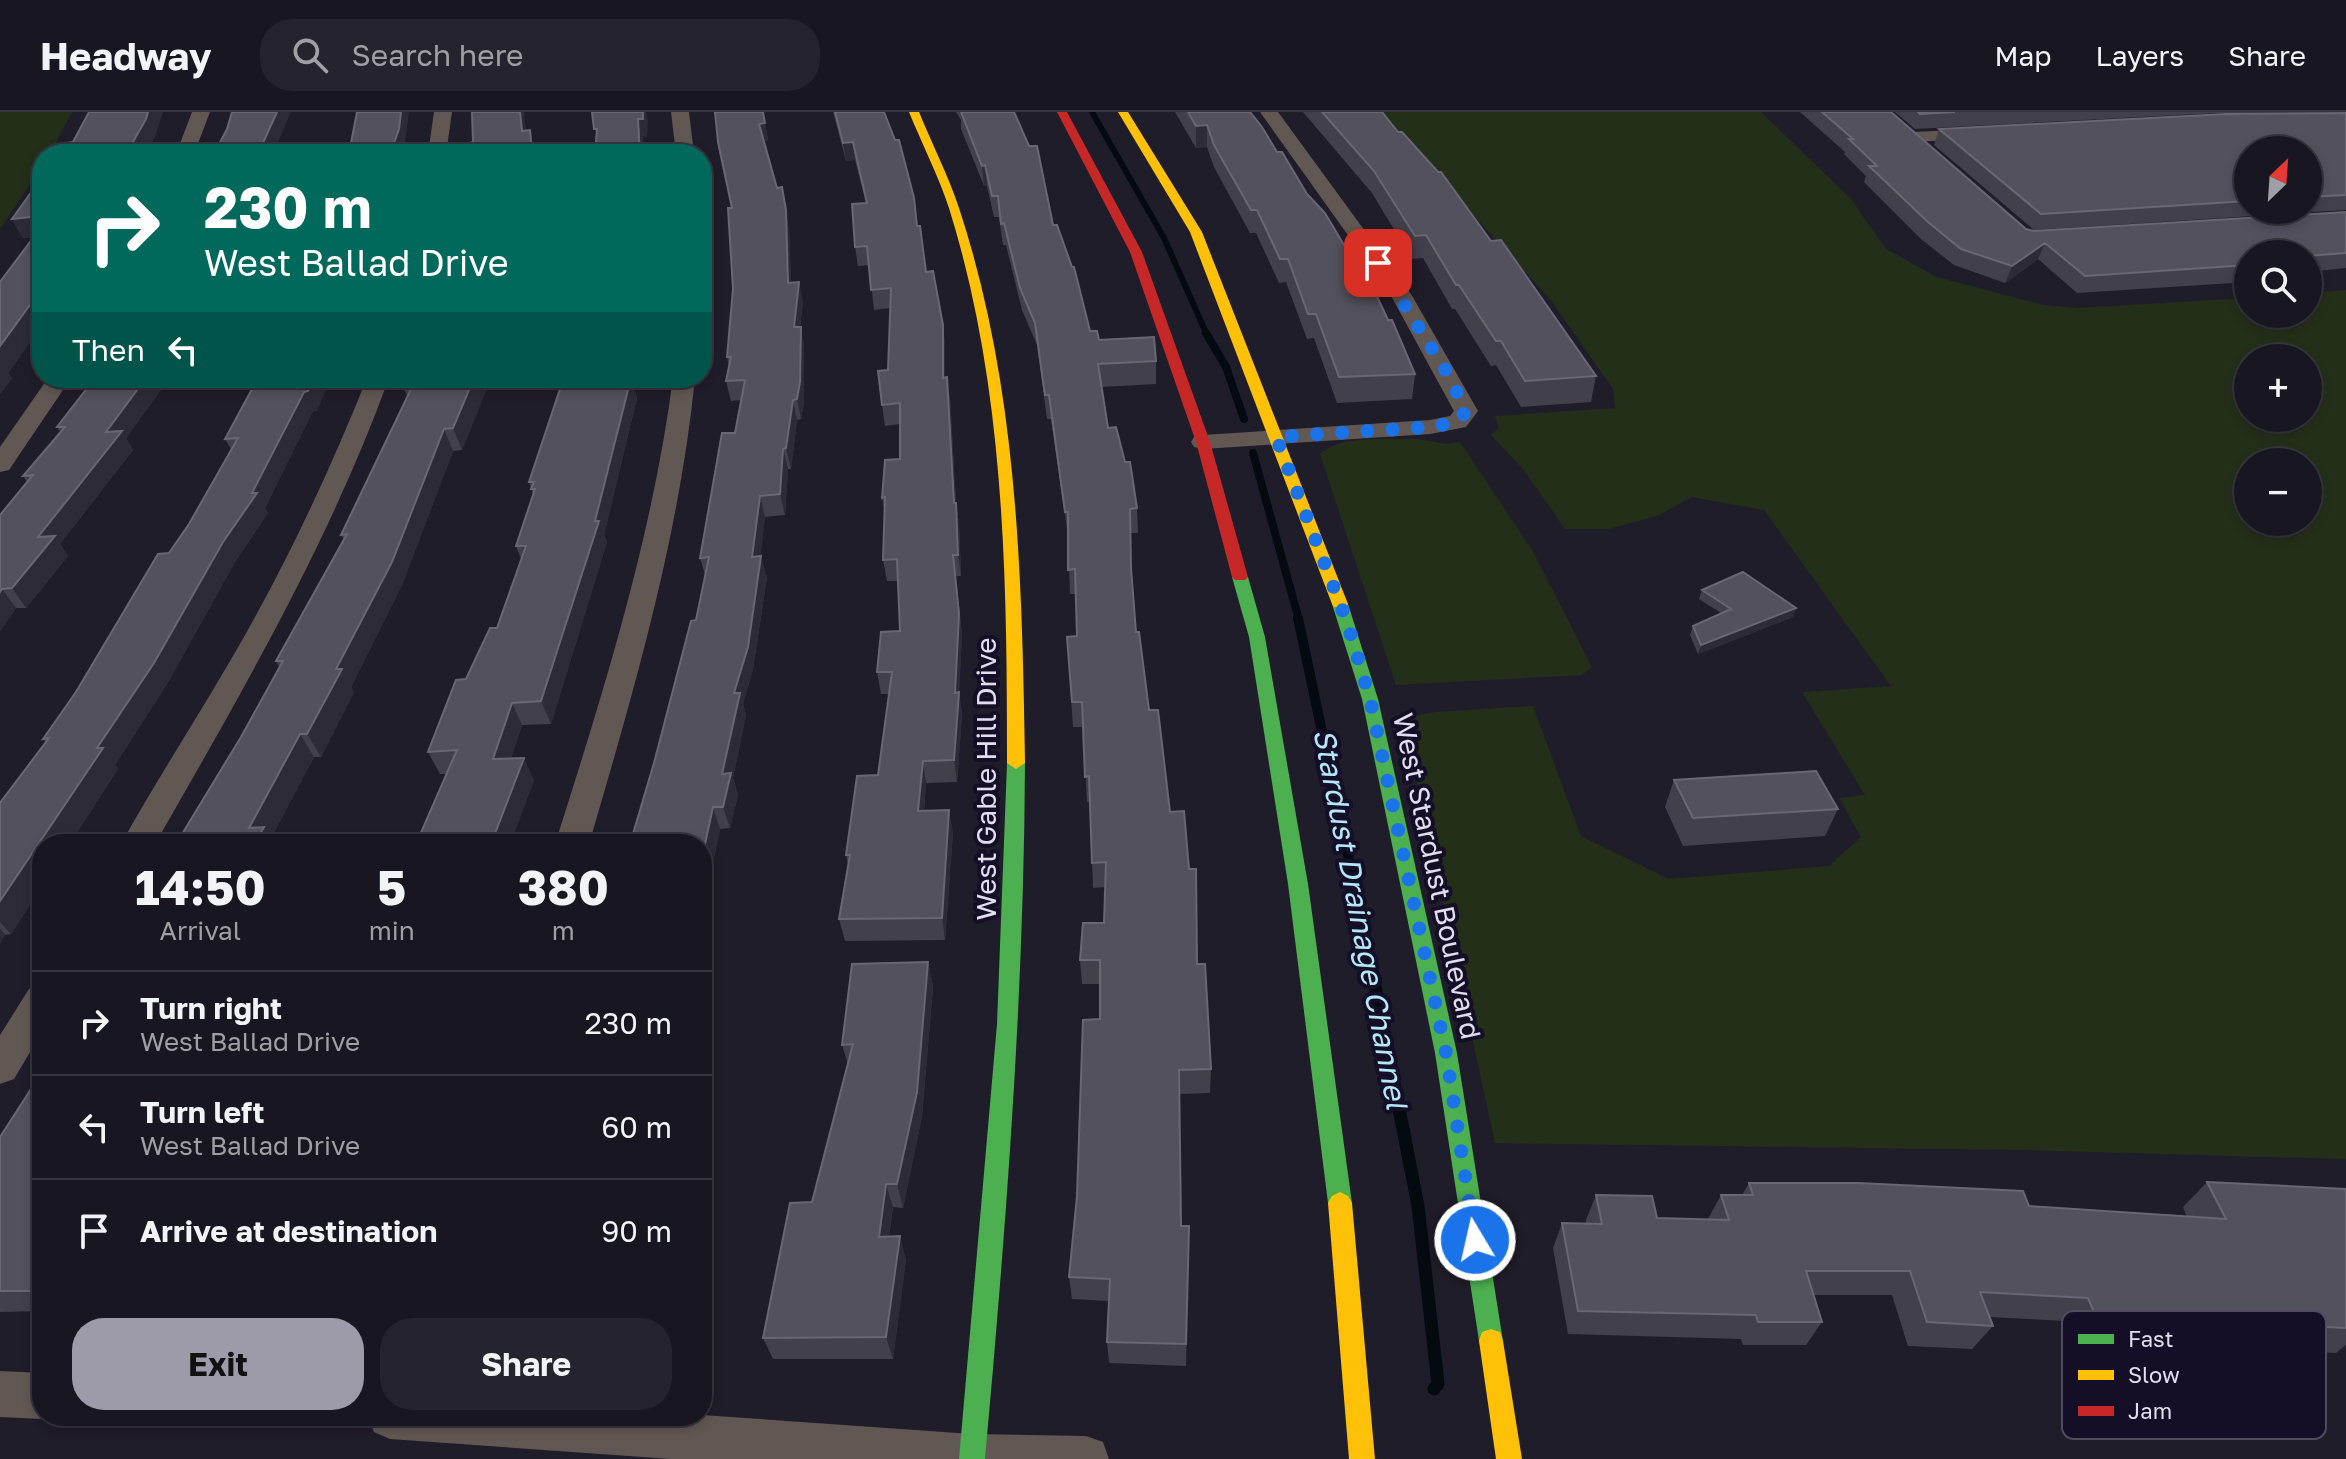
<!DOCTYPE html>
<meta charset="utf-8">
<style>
:root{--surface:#181620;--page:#25232d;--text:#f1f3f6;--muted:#9f9fa5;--line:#36353e;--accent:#9d9aaa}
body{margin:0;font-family:"Golos Text",sans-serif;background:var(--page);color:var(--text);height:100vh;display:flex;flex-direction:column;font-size:30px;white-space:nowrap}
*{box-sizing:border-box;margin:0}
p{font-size:26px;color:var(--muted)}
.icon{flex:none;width:44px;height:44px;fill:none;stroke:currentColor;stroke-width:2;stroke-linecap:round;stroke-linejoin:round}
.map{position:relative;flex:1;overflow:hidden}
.sheet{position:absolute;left:32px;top:722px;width:680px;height:592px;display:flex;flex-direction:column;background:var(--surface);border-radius:32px;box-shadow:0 4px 12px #0003,0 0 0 2px var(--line)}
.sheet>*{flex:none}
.top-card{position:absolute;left:32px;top:32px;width:680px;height:244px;border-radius:32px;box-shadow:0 4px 12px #0003,0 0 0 2px var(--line);background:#00695c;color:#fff;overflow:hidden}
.needle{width:52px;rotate:25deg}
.fabs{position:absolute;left:2234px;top:24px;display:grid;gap:16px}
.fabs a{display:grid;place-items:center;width:88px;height:88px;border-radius:50%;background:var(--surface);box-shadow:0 4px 12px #0003,0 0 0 2px var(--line);font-size:40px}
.pin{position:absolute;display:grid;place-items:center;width:68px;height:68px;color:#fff;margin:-34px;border-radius:16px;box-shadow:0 4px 12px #0006}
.me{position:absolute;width:88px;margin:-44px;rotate:351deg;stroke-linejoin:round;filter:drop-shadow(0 0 6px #0008)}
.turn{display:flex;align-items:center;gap:28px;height:168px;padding:0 40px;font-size:36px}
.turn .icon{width:104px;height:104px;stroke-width:2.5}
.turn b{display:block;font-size:56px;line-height:68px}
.then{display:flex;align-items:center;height:76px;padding:0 40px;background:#0003;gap:16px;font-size:30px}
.eta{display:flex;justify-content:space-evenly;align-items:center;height:136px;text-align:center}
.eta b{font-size:48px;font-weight:700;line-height:56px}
.action{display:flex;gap:16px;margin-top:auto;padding:16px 40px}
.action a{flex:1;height:92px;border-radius:32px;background:var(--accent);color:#111;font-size:32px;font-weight:700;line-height:92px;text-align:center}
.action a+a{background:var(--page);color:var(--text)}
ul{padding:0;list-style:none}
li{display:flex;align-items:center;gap:24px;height:104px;padding:0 40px;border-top:2px solid var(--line)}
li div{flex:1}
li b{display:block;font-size:30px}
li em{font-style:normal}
header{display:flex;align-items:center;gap:48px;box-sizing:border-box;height:112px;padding:0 40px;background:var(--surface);border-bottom:2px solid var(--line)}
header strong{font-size:38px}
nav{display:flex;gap:44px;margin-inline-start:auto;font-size:28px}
.search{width:560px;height:72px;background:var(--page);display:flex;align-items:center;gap:20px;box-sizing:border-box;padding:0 28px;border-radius:32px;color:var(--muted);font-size:30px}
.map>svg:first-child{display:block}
</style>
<header>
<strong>Headway</strong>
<div class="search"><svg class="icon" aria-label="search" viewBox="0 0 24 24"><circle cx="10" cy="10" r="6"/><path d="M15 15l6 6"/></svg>Search here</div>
<nav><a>Map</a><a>Layers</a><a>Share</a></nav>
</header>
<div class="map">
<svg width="2346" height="1347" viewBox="0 0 2346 1347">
<rect width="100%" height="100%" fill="#201d2a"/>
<path fill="#242f1a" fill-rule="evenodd" d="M0 0H72L50 42H42V54L0 117Z
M1379 0H1761L1851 87 1886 137 1937 165 2044 193 2078 196 2248 186V202H2308V181L2346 178V1047L2024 1038 1495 1031 1403 606 1435 600 1533 594 1581 724 1669 767 1829 754 1861 725 1839 686 1865 683 1802 580 1891 574 1764 398 1692 385 1657 404 1609 417H1565L1523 357 1491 323 1499 316 1495 304 1615 296 1613 277 1550 187ZM2248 246H2308V306H2248ZM2248 350H2308V410H2248Z
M1416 327 1446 332 1460 330 1532 438 1592 555 1582 563 1396 573 1320 342C1341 322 1389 328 1416 327Z"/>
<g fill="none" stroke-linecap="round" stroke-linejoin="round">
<path stroke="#030a10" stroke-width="6" d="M1092 0 1164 126 1207 223"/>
<path stroke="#030a10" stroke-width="8" d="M1206 221 1226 255 1244 307
M1253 341 1299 508"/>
<path stroke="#030a10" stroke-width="10" d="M1298 506 1376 876"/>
<path stroke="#030a10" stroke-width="13" d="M1375 874 1418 1094 1438 1272 1434 1277"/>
<path fill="#625853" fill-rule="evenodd" d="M192 0H210L194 42H176Z
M434 0H452L446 42H428Z
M671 0H689L694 42H676Z
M1260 0H1278L1411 182 1478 299 1466 315 1430 322 1203 337 1194 335 1191 330 1194 325 1203 323 1430 308 1450 304 1454 299 1390 182Z
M1978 17 1984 18 1987 22 1984 26 1913 30 1904 25 1913 20Z
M48 266H71L9 358 0 360V335Z
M367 266H389C329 431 242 580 155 732H121C164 655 213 582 255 505 298 427 334 348 367 266Z
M673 266H695C679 426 634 578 589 732H555C604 578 652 426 673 266Z
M42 873V920L14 967 0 972V923L29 877Z
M0 1259 42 1261V1304H49L42 1307 0 1305Z
M702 1303 972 1322 1086 1324 1103 1330 1109 1347H671L390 1327 374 1320 367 1304Z"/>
<path fill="#4caf50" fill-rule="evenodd" d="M1240 460 1248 465 1265 525 1308 772 1352 1091 1348 1098 1340 1102 1332 1098 1328 1091 1288 772 1249 525 1232 465Z
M1340 487 1348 492 1378 587 1457 941 1503 1229 1500 1238 1491 1241 1482 1238 1479 1229 1435 941 1362 587 1332 492Z
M1016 645 1025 651C1024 884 1006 1115 985 1347H959L997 912 1007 651Z"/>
<path fill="#ffc107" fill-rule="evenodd" d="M909 0H919C932 32 948 63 959 96 1018 275 1022 464 1025 651L1016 657 1007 651C1007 464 1005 275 949 96 938 63 922 32 909 0Z
M1118 0H1128L1202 120 1348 492 1346 495H1334L1332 492 1190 120Z
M1340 1080 1348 1084 1352 1091 1375 1347H1349L1328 1091 1332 1084Z
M1491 1217 1500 1220 1503 1229 1522 1347H1496L1479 1229 1482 1220Z"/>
<path fill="#c62828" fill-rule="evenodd" d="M1057 0H1067L1142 140 1210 330 1248 465 1245 468H1235L1232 465 1196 330 1130 140Z"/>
</g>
<path fill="#42404b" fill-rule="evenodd" d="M763 0 768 28 764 29 789 117 791 171 803 189 800 215 804 234V290L801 307 797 308 791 357H788L785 403 765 405 760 444 767 465 753 557 743 592 746 603 733 666 738 683 730 716 720 717 702 802 696 508 705 463 700 446 735 321 741 288 731 289 726 269 729 255 727 245 733 177 732 96Z
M833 0H884L917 114 926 160 943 213 945 232V266L950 286 956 391 959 412 961 464H956L962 523 959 580 962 602 957 670 926 671 924 699 953 720 945 828 845 829 839 807 848 752 846 743 878 663 889 582H881L877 560 900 519 898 469H887L883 448 885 401 882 386 900 347V312L885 314 882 293 888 258 890 196 874 198 869 153 858 154 855 135 866 91 855 48 846 49Z
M956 0H1014L1090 219 1099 228 1156 249V272L1101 275 1108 316 1125 350 1137 396 1138 421H1130L1131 457 1136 520 1149 598 1170 700 1197 852 1211 957 1210 981 1179 982 1181 1114H1189L1186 1254 1109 1251 1107 1230 1109 1189 1072 1187 1069 1165 1100 907V872H1082L1080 848 1104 811 1105 775 1093 776 1090 690H1087L1083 615H1073L1067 525 1077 524 1076 482H1070L1068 424 1051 307H1047L1037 233 1022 198 1006 133H1003L999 105H994L987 74H984L961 17V8Z
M1175 0H1250L1307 82 1388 208 1415 262 1412 287 1337 291 1314 226 1307 227 1286 170 1279 171 1256 121H1250L1214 55 1207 35 1196 36Z
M1303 0H1382L1491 129 1596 264 1591 290 1521 295 1496 253 1491 254 1455 197H1452L1423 146 1412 147 1372 81Z
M1800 0H1891L2026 117 2034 119 2346 100V156L2308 160V142H2248V170L2077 181 2038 147 2005 171 1954 153 1921 127 1864 70 1866 64 1844 42 1845 40Z
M1895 0H2346L2218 1 1915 17Z
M2346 1V98L2034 118 1934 33 1939 17ZM2248 38H2308V98H2248Z
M42 65V213L8 261 12 266 0 282V170L34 125 23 126 12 107Z
M95 266H174L172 268H168L126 326 133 338 60 432 68 444 26 496H16L0 519V403L27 370 23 364 60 320 57 315Z
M258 266 317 299H313L265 396 268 401 235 450 167 572 115 653 118 657 11 822 5 823 0 831V691L46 631 43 627 189 412 231 337 225 327Z
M407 266H491L462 338 453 339 402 473 351 575 354 580 321 645H314L271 726 274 732H176L241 625 279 555 276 549 344 428 341 423 407 284 403 274Z
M558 266H638L635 279 637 286 604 423 607 430 551 612 522 613 511 646 534 668 510 732H416L447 662H440L428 640 466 567 497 516 521 447 516 434 533 383 529 370 560 277 557 269Z
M1702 478 1796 496 1793 505 1698 542 1690 523 1693 514 1721 501 1699 487Z
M1674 668 1838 697 1825 724 1683 734 1665 695Z
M928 850 933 875 922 1004 903 1096 893 1095 889 1124 906 1147 893 1247H773L763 1226 812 1090 848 952 842 933Z
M42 960V1199L0 1200V1025Z
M2207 1070 2346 1077V1233L2336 1241 2222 1234 2219 1237 2071 1227 2065 1209 1990 1205 1993 1214 1972 1237 1908 1234 1892 1183H1814L1822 1210 1806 1233H1743L1741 1227 1568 1222 1553 1136 1562 1111 1586 1112V1108L1596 1083 1657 1106 1708 1107 1721 1083H1742L1749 1071 2029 1094 2187 1105 2183 1095Z"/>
<path fill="#2d2b37" d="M148 0H163L155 25 145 42H126Z
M277 0H291L273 42H258Z
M401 0H409L405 33 402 42H390Z
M520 0H524L528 38 522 19Z
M643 0H646L648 9 647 25H643L644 42H640L638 7Z
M763 0 768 28 762 29 759 12Z
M1207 13V35L1196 36V14Z
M530 18 535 37 536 42H532Z
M853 30 855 48 846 49 843 31Z
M985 53 987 74H984L982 54Z
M782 75 789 117 792 190 788 171Z
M40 104 42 108V124L23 126 12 107Z
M2045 131 2038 147 2005 171 2012 154Z
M799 170 803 189 798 235 794 215Z
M35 186 42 198V213L8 261 12 266 0 282V234Z
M943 213 945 232V286L943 266Z
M801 215 804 234V290L801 307 797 287Z
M947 265 950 286 957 413 954 391Z
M146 266H167L168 268 126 326 133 338 60 432 68 444 26 496 12 476 38 425 106 320Z
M314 266H331L317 299H313L265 396 268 401 235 450 167 572 115 653 118 657 69 732H42V774L11 822 0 810V789L97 636 252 381 304 280Z
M474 266H491L462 338 453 316Z
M627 266H638L635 279 637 286 604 423 607 430 551 612 541 589 595 409Z
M793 288 797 308 791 357 786 336Z
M444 317 453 339 402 473 351 575 354 580 321 645 307 622Z
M783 337 788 357 785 403 780 382Z
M760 384 765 405 758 466 752 445Z
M956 391 959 412 961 464 958 443Z
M953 443 962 523 958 592 959 580 962 602 957 670 954 648 955 581Z
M761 444 767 465 753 557 743 592 746 603 733 666 738 683 730 716 723 695 722 662 734 581Z
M2 477 16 496 0 519V480Z
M1796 496 1793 505 1698 542 1701 533Z
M512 591 522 613 503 669 493 647Z
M300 622 314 645 271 726 274 732H254L249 716Z
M524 646 534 668 510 732H491Z
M923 649 926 671 922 721 918 699Z
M713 695 720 717 702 802V746Z
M949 698 953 720 945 828 942 806Z
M0 816 5 823 0 831Z
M928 850 933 875 922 1004 903 1096 897 1072Z
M886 1072 893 1095 885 1147 879 1125Z
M900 1124 906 1147 893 1247 886 1225Z"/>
<path fill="#53515d" stroke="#696774" stroke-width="2" d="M89 0H148L146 7 126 42H59L67 31 73 30Z
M232 0H277L258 42H214L227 17Z
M357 0H401L399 17 390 42H344L348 31H351Z
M472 0H520L522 19 530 18 532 42H469V31L473 30Z
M592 0H643V7H638L640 42H595L597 17H594Z
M715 0H763L765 11 759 12 777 76 782 75 786 98 788 171 799 170 794 215H801L800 270 797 287 793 288 786 336 783 337 780 382 760 384 752 445 761 444 748 535 734 581H740L722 662 731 661 723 695H713L702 746V732H630L654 651 691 509 696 508 709 445 700 446 722 321H735L745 268 726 269 731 245H727L733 177 728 96H732L718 30Z
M835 0H884L895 28H899L914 86 917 114H920L926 160 933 159 943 213V266L947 265 954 391H956L958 443H953L959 502 955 581 959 580 954 648 923 649 918 699 949 698 942 806 839 807 850 743H846L857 664 878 663 892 560H877L881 520 900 519 897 447 883 448 885 385 882 386 885 348 900 347V291L882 293 878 259 888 258 891 176 871 178 867 134 855 135 852 92 867 91 853 30 843 31Z
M961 0H1014L1029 34H1037L1053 113H1057L1072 155H1074L1090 219H1097L1099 228 1154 225 1156 249 1098 252 1108 316 1116 315 1125 350H1130L1137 396 1130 397 1131 456 1136 520H1139L1149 598H1158L1170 700 1184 699 1189 757H1196L1197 852H1205L1211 957 1179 958 1181 1114H1189L1186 1232 1107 1230 1110 1167 1069 1165 1077 1084 1083 908 1100 907V848H1080L1083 811H1104L1106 750 1092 751 1089 664 1085 665 1082 590H1072L1067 525 1077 524 1075 457 1068 458V400H1065L1049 283H1045L1035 211 1020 176 1004 111 1001 112 998 84H992L985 53 982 54Z
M1188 0H1250L1262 15 1277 40H1282L1307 82 1325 101 1373 182H1376L1388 208H1392L1415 262 1339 265 1316 202H1308L1288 147H1280L1257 98H1251L1214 33 1207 13 1196 14Z
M1322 0H1382L1398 20H1402L1438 60H1441L1491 129 1501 128 1596 264 1525 269 1501 229H1496L1459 173H1456L1426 123 1415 124 1374 59Z
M1822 0H1891L2026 117 2034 119 2346 100V141L2308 144V142H2248V153L2085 164 2045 131 2012 154 1961 137 1928 110 1869 54H1877L1849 27H1853Z
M1918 0H1955L1920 2Z
M2346 1V83L2308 85V38H2248V89L2041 102 1939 17 2226 2Z
M42 65V109H36L40 104 12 107Z
M42 114V183L40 185 35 186 0 234V170Z
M95 266H146L106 320 122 319 38 425 55 424 12 476 2 477 0 480V403L33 363 23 364 65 315H57Z
M258 266H314L308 279 304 280 252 381H257L223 430 154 551 97 636H103L0 789V691L49 626 43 627 76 580 158 442 169 441 189 412 238 326 225 327Z
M407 266H474L453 316 444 317 392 450 336 557H342L307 622H300L249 716 264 715 254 732H176L241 625 283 549H276L347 422 341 423 413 273 403 274Z
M558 266H631L595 409H599L541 589 512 591 493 647 524 646 491 732H416L457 638 428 640 456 568 466 567 490 516H497L526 434H516L535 377H531L534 370H529L563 268 557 269Z
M1743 460 1796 496 1701 533 1693 514 1731 497 1702 478Z
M1816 659 1838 697 1693 706 1674 668Z
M928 850 917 980 897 1072H886L879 1125 900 1124 886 1225 763 1226 790 1091 812 1090 853 932 842 933 852 852Z
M42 960V1179H0V1025Z
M2207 1070 2346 1077V1216L2246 1211 2247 1213 2095 1203 2088 1186 1980 1180 1993 1214 1927 1210 1910 1159H1806L1822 1210H1758L1756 1203 1578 1199 1562 1111 1602 1112 1596 1083 1652 1084 1657 1106 1729 1108 1721 1083H1753L1749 1071H1858L2023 1079 2029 1094 2226 1107Z"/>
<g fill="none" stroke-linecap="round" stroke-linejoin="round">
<path stroke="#1a73e8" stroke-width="14" stroke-dasharray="0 25.2" d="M1378 151 1448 262 1466 299 1458 310 1430 315 1276 325 1347 510 1370 587 1446 941 1475 1128"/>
</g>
<g text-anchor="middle" stroke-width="8" stroke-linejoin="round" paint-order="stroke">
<g font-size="28" fill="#e1deef" stroke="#140e26">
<text transform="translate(986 667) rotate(-90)" y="10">West Gable Hill Drive</text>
<text transform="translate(1437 764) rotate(78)" y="10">West Stardust Boulevard</text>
</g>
<g font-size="30" font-style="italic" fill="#b4e8f9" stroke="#140e26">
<text transform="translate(1360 807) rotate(79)" y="10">Stardust Drainage Channel</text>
</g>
</g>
<rect x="2062" y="1199" width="264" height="128" rx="12" fill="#140e26" stroke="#524c62" stroke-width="2"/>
<rect x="2078" y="1222" width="36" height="10" fill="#4caf50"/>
<rect x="2078" y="1258" width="36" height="10" fill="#ffc107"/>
<rect x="2078" y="1294" width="36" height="10" fill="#c62828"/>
<g font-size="22" fill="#e1deef">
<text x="2128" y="1235">Fast</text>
<text x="2128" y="1271">Slow</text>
<text x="2128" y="1307">Jam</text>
</g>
</svg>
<div class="fabs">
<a><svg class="needle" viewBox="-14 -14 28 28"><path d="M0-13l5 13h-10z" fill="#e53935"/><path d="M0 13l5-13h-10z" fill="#9f9fa5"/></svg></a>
<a><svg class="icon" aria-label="search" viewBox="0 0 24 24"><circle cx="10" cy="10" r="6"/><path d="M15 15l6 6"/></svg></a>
<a>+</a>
<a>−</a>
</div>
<div class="pin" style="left:1378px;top:151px;background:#d93025"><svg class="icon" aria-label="arrive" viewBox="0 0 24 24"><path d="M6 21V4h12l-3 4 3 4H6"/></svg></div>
<svg class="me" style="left:1475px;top:1128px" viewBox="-20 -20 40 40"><circle r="17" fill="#1a73e8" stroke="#fff" stroke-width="3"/><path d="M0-11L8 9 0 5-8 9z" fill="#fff"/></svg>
<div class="top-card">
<div class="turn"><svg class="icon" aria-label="right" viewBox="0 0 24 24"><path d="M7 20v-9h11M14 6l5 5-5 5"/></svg><div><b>230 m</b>West Ballad Drive</div></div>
<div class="then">Then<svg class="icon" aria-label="left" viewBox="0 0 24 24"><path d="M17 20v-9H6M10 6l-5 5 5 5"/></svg></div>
</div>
<section class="sheet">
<div class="eta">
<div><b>14:50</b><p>Arrival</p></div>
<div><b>5</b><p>min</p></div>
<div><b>380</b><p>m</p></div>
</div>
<ul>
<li><svg class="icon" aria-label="right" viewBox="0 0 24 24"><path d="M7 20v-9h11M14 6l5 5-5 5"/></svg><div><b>Turn right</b><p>West Ballad Drive</p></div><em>230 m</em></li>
<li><svg class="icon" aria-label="left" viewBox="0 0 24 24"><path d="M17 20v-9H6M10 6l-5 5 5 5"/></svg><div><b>Turn left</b><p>West Ballad Drive</p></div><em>60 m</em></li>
<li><svg class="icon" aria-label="arrive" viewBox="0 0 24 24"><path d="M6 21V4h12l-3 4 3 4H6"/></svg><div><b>Arrive at destination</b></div><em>90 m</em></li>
</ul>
<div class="action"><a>Exit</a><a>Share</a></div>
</section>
</div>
